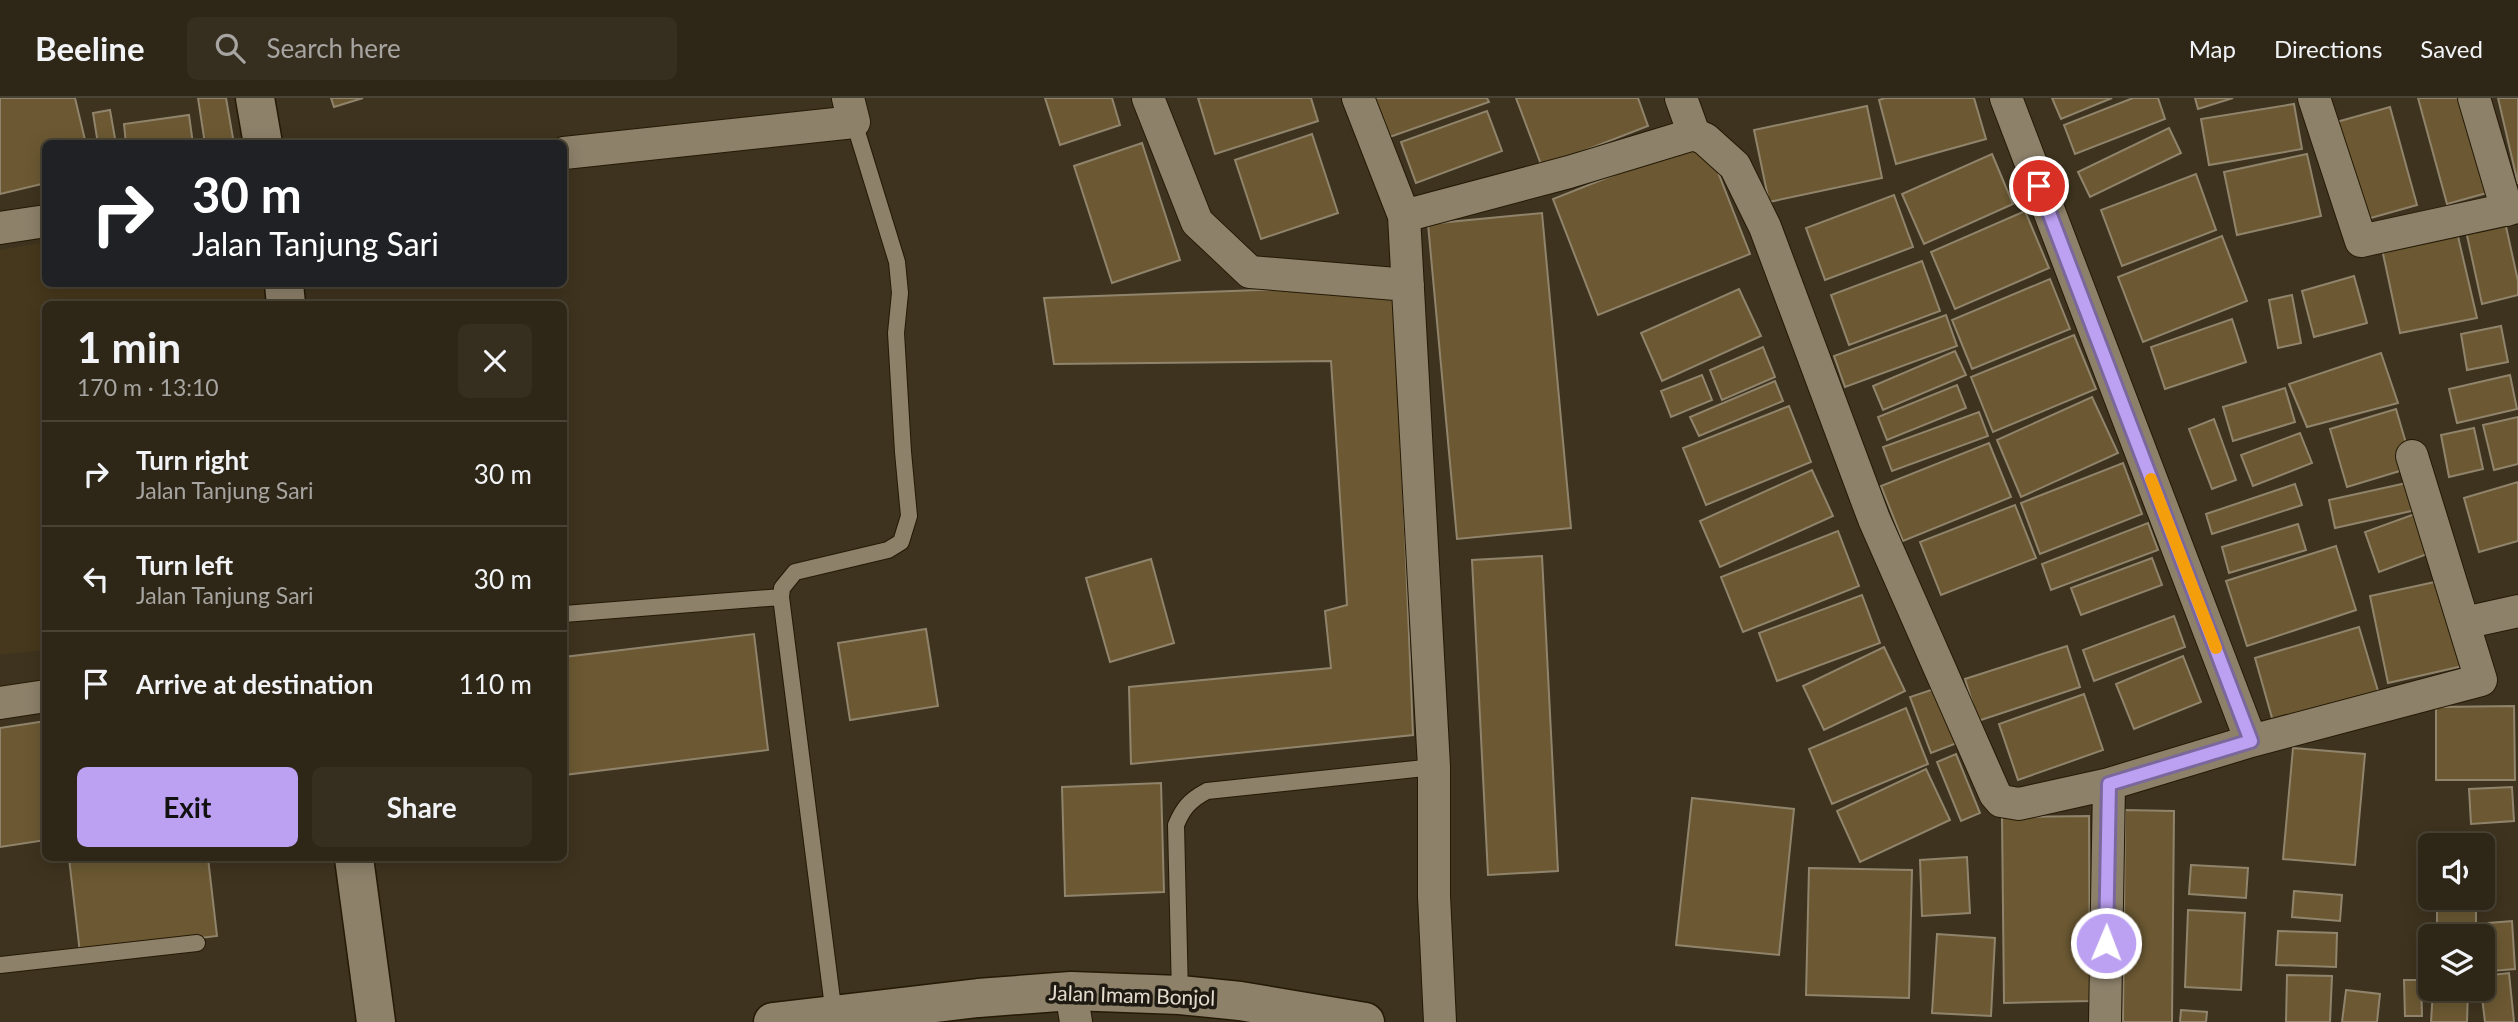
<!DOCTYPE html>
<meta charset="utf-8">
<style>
:root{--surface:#2e2616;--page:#362e1f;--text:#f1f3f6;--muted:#a7a5a1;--line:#494335;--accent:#bca0f2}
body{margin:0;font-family:Lato,sans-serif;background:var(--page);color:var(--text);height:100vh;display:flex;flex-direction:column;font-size:26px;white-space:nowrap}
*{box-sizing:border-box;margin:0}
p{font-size:23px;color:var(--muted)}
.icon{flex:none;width:38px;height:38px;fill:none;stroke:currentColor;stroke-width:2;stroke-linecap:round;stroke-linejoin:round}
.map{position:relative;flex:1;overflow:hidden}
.details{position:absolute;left:42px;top:203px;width:525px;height:560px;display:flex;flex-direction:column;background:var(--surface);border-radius:10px;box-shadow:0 4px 18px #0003,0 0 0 2px var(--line)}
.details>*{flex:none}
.banner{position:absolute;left:42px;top:42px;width:525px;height:147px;border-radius:10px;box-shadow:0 4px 18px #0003,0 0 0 2px var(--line);background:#202124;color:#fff;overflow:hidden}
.tools{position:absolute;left:2418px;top:735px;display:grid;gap:14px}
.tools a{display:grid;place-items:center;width:77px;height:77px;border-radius:10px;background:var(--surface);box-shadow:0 4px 18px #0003,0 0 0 2px var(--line);font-size:35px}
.pin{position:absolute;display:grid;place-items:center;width:60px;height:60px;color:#fff;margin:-30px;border:4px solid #fff;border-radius:50%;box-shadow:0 2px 7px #0007}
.me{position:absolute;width:77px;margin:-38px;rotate:1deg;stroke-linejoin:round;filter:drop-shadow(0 0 5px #0008)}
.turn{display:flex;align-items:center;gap:24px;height:147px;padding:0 35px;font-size:32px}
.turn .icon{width:91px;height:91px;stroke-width:2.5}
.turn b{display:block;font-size:49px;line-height:60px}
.round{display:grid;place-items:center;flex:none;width:74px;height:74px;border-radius:10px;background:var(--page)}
.overview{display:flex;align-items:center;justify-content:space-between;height:119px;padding:0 35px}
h1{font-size:42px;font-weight:700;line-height:52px}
.button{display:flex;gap:14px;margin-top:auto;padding:14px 35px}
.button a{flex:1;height:80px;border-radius:10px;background:var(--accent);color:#111;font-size:28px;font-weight:700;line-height:80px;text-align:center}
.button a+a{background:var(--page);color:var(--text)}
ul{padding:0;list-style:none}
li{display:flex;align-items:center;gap:21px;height:105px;padding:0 35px;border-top:2px solid var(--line)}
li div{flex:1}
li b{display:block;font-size:26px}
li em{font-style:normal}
header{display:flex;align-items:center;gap:42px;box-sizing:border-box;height:98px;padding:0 35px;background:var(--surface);border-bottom:2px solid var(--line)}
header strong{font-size:33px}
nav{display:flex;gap:38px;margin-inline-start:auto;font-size:24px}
.search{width:490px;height:63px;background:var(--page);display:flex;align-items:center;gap:18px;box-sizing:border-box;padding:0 24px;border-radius:10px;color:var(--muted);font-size:26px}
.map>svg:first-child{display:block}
</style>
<header>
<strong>Beeline</strong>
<div class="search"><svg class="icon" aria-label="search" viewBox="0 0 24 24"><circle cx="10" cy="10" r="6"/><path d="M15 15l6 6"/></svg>Search here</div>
<nav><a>Map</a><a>Directions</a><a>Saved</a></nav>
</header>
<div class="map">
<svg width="2518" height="924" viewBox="0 0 2518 924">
<rect width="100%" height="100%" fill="#3e331e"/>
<path fill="#46381c" d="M45 144 46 186H264L267 206H46L45 552 0 557V152Z"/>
<path fill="#6c5933" stroke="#90846c" stroke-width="2" d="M0 0H75L86 46H46V85L0 96Z
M198 0H226L234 46H205Z
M331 0H363L334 9Z
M1045 0H1112L1120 27 1060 47Z
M1198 0H1311L1318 23 1215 56Z
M1369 0H1487L1489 4 1384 41Z
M1516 0H1638L1648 28 1542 69Z
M1885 0H1974L1986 41 1896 66 1879 2Z
M2052 0H2112L2061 21Z
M2133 0H2158L2165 21 2075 56 2064 27Z
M2195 0H2233L2198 11Z
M2418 0H2480L2505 90 2447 106Z
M2498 0H2518V86Z
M2294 6 2302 51 2209 67 2201 21Z
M1867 8 1882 80 1769 104 1754 32Z
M2390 9 2417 107 2360 123 2333 25Z
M110 12 116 46H98L93 15Z
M1487 13 1502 53 1416 85 1401 44Z
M189 17 193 46H126L124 26Z
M2169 30 2181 55 2090 99 2078 74Z
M1312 36 1338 115 1261 141 1235 62Z
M1705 41 1750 156 1598 217 1553 101Z
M1142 45 1180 162 1112 185 1074 68Z
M1992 56 2013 106 1924 146 1902 96Z
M2307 56 2321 118 2237 137 2224 74Z
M2196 76 2216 132 2122 168 2101 112Z
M1894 97 1913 149 1825 182 1806 130Z
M2025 113 2049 170 1955 211 1931 154Z
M1542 115 1571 430 1457 441 1428 126Z
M2505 124 2518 183V197L2482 206 2466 133Z
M2457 134 2477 220 2400 235 2382 151Z
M2222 138 2247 203 2143 244 2118 179Z
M1922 163 1940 213 1849 247 1831 197Z
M2354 178 2367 225 2314 239 2302 193Z
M2050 181 2070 231 1972 271 1952 222Z
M1395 187 1413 637 1131 666 1129 589 1331 570 1325 513 1347 507 1331 263 1054 266 1044 200Z
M1739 191 1761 238 1662 283 1641 235Z
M2292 197 2301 245 2278 250 2269 202Z
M1946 217 1957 248 1845 289 1834 258Z
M2232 221 2246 264 2165 291 2151 249Z
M2501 228 2508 264 2467 272 2461 236Z
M2074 237 2096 291 1993 334 1971 279Z
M1763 249 1775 279 1722 302 1710 272Z
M1955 253 1966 277 1883 312 1873 288Z
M2381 255 2398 305 2307 329 2289 286Z
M1702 277 1712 302 1671 319 1661 293Z
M2510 277 2517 311 2457 325 2449 291Z
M1775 283 1783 303 1699 338 1690 319Z
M1957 287 1966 310 1887 342 1878 319Z
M2285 290 2295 324 2233 343 2223 309Z
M2092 299 2118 355 2021 399 1997 342Z
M1789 308 1811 364 1706 407 1683 350Z
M2396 311 2413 369 2347 389 2330 331Z
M1979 314 1988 338 1892 373 1883 349Z
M2518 319V366L2494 372 2483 327Z
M2214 321 2236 382 2212 391 2189 331Z
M2474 330 2483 371 2449 379 2441 337Z
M2300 335 2312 365 2253 388 2241 357Z
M1989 345 2011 399 1903 443 1881 388Z
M2123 365 2142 416 2040 456 2021 405Z
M1812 372 1833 418 1720 469 1700 423Z
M2411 384 2416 412 2335 430 2329 402Z
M2518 384V443L2479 454 2464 400Z
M2295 386 2302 407 2212 436 2206 416Z
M2015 407 2036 460 1941 497 1920 444Z
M2423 413 2438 452 2379 474 2365 434Z
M2148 425 2158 452 2051 492 2042 466Z
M2298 426 2306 452 2229 475 2222 449Z
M1838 433 1859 488 1743 534 1721 479Z
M2336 448 2356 512 2247 548 2226 483Z
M1542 458 1558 773 1488 777 1472 462Z
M2152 460 2162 487 2081 517 2071 490Z
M1151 461 1174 545 1110 564 1086 480Z
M2444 482 2463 568 2388 585 2370 498Z
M1862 497 1880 545 1777 583 1759 535Z
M2174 518 2185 549 2094 583 2083 552Z
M2359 529 2381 603 2276 634 2255 560Z
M926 531 938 608 850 622 838 545Z
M754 536 768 652 564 677V559Z
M2067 548 2080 589 1978 623 1965 581Z
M1884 549 1905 593 1824 632 1803 588Z
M2183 558 2201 604 2134 631 2116 586Z
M1937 590 1957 645 1931 655 1910 599Z
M2084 596 2103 652 2018 682 1999 626Z
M2514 608 2515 682H2436V609Z
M1906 610 1928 666 1832 706 1809 651Z
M46 623V742L0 749V630Z
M2293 650 2365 656 2355 767 2283 761Z
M1956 656 1980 715 1961 723 1937 664Z
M1926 671 1950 722 1860 764 1837 713Z
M1161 685 1164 794 1065 798 1062 689Z
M2512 689 2514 723 2471 726 2469 691Z
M1692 700 1794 711 1779 857 1676 847Z
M2125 712 2174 713 2172 924H2123Z
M2089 718 2090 903 2004 905 2002 719Z
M1967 759 1970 815 1922 818 1920 762Z
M69 760H208L217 838 80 855Z
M2191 767 2248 770 2246 800 2189 796Z
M1809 770 1912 772 1909 900 1806 897Z
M2294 793 2342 797 2340 823 2292 819Z
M2437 800H2476V826L2437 825Z
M2188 812 2245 815 2241 892 2185 889Z
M2512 823 2515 871 2492 873 2488 825Z
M2440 832 2474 834V838H2440Z
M2278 833 2337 835 2336 869 2276 867Z
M1937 836 1995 840 1991 918 1932 915Z
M2509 875 2514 924H2485L2481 891H2483V878Z
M2287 877 2332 878 2330 924H2286Z
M2404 882H2421L2422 918H2405Z
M2433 891H2468L2467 924H2431Z
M2346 892 2380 896 2377 924H2342Z
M2181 912 2207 914 2206 924H2180Z"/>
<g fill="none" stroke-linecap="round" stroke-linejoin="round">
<g stroke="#241a06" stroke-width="18">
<path id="lane" d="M564 516 781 499
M0 867 197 845
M1180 897 1176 727C1183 710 1190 702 1207 693L1434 669
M834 917 781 499 782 490 795 474 888 452 901 444 909 418 903 354 896 235 900 195 897 164 854 24"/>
</g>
<g stroke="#241a06" stroke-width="34">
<path id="street" d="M1148 0 1197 124 1250 174 1408 187
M1358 0 1404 118 1434 669V798L1440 924
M1681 0 1694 36
M2006 0 2251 643 2109 686 2105 924
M2314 0 2361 143 2518 109
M2474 0 2507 112
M564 55 854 24 848 0
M1404 118 1569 74 1694 36 1705 41 1735 68 1765 129 1874 421 1995 696 2001 703 2019 706 2109 686
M0 130 46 123
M2464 525 2518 513
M0 605 46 598
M2251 643 2481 582 2412 358
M1071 893 1076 924"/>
</g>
<g stroke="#241a06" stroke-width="41">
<path id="secondary" d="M255 0 263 46
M284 186 286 206
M354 760 376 924
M773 924 978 900 1071 893 1180 897 1240 903 1365 924"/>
</g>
<use href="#lane" stroke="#8d816a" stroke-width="16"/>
<use href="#street" stroke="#8d816a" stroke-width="32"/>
<use href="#secondary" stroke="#8d816a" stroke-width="38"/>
</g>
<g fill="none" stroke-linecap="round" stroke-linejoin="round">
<g stroke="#7a689d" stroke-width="18">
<path id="route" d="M2039 88 2251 643 2109 686 2106 845"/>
</g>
<use href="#route" stroke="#bca0f2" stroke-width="12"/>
<path stroke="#f59e0b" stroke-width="12" d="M2151 381 2216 550"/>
</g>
<g text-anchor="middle" stroke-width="7" stroke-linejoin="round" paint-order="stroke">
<g font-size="21" fill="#e2dbce" stroke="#201b12">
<text transform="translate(1132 898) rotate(2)" y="7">Jalan Imam Bonjol</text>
</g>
</g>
</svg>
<div class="tools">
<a><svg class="icon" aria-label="sound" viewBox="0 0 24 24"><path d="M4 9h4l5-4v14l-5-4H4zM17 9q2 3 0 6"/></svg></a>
<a><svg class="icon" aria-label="layers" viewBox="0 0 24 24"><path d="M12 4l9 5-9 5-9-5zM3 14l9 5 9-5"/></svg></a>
</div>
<div class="pin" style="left:2039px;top:88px;background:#d93025"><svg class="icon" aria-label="arrive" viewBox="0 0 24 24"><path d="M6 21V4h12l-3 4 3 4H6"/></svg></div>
<svg class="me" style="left:2106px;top:845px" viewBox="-20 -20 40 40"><circle r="17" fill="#bca0f2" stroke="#fff" stroke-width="3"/><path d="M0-11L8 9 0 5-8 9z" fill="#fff"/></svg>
<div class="banner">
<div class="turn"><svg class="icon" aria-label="right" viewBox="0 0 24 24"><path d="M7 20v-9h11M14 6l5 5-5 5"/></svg><div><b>30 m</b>Jalan Tanjung Sari</div></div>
</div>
<section class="details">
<div class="overview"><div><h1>1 min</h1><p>170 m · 13:10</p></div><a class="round"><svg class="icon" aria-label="close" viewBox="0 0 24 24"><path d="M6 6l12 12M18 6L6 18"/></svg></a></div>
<ul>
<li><svg class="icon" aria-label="right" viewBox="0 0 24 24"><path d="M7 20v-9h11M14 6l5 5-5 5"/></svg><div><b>Turn right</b><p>Jalan Tanjung Sari</p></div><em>30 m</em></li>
<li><svg class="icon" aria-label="left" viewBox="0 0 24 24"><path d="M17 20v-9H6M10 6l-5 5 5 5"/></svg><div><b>Turn left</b><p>Jalan Tanjung Sari</p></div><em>30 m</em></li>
<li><svg class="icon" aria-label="arrive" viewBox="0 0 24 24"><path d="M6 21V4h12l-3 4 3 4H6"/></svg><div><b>Arrive at destination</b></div><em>110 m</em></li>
</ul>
<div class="button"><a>Exit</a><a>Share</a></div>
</section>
</div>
